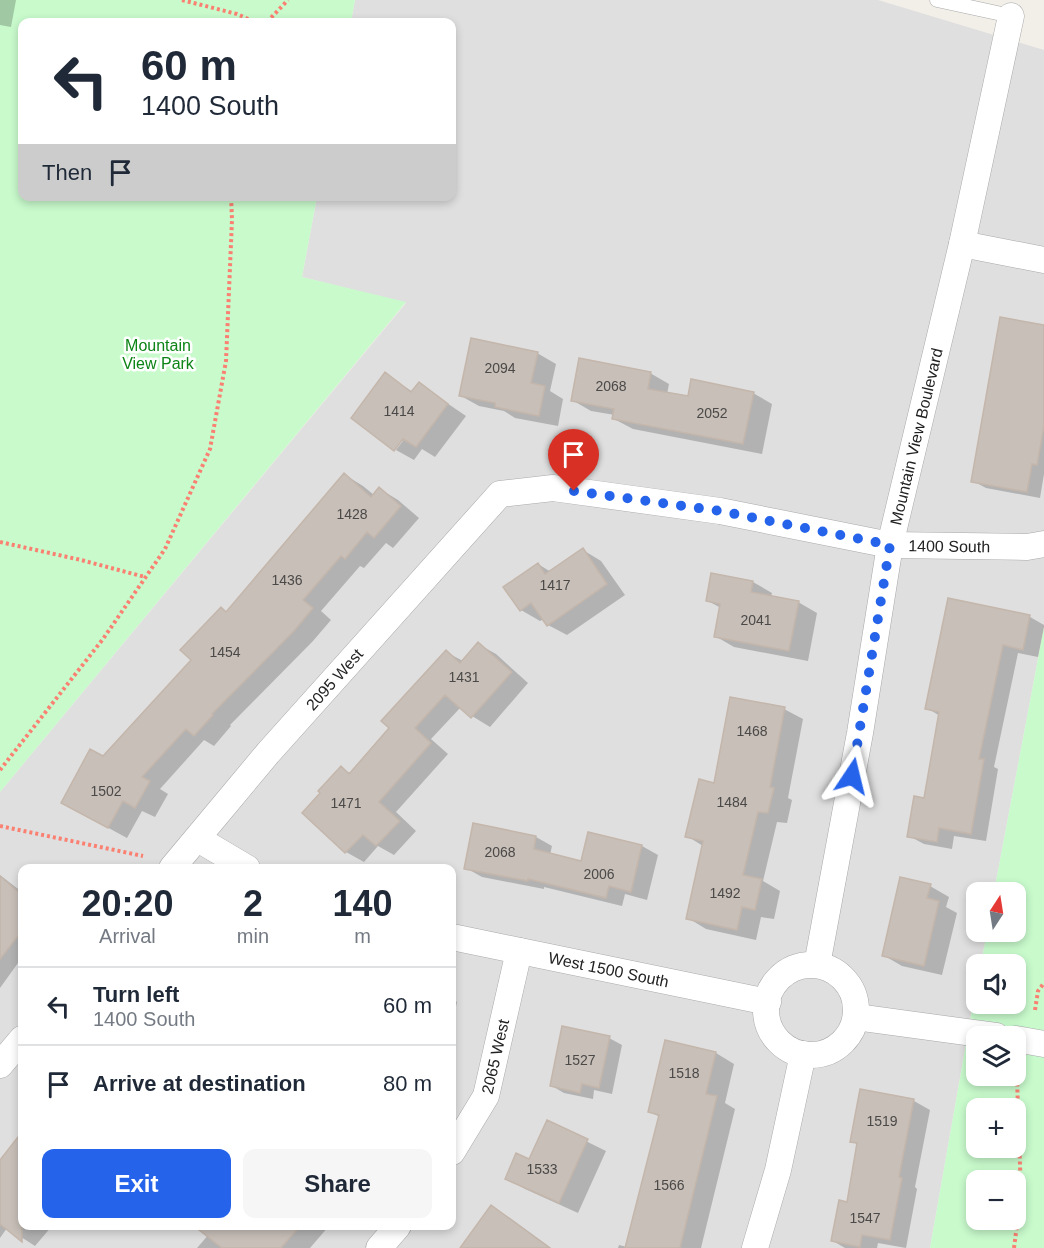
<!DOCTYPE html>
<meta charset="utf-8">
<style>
:root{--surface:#fff;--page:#f6f6f7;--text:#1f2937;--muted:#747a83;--line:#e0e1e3;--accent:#2563eb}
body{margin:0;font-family:Helvetica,sans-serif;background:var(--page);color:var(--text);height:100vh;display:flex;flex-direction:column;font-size:22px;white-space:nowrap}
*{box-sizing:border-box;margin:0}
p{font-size:20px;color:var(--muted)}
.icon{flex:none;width:33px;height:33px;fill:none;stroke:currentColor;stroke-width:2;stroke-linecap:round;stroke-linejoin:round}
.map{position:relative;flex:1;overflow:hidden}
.sheet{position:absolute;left:18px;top:864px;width:438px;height:366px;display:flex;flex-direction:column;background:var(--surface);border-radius:12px;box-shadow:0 3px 9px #0003}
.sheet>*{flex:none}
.top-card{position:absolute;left:18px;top:18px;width:438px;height:183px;border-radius:12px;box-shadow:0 3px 9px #0003;background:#fff;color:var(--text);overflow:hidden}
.needle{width:39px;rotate:12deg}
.fabs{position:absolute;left:966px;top:882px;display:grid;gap:12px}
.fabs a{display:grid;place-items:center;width:60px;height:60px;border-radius:12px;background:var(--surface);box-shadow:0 3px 9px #0003;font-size:30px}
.pin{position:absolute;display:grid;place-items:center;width:51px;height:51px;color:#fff;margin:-62px -26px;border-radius:50% 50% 50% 0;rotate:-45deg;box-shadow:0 0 6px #0007}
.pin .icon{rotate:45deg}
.me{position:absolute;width:66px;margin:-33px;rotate:10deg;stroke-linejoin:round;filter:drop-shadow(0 0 4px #0008)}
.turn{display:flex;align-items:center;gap:21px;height:126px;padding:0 24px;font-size:27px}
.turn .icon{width:78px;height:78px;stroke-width:2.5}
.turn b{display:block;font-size:42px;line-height:51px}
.then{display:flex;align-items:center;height:57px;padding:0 24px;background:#0003;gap:12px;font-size:22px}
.eta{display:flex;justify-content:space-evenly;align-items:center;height:102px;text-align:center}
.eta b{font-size:36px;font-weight:700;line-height:42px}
.action{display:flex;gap:12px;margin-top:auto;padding:12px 24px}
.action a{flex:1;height:69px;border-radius:12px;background:var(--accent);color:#fff;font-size:24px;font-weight:700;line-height:69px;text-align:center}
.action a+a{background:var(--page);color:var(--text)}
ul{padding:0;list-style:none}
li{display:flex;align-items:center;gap:18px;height:78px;padding:0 24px;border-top:2px solid var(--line)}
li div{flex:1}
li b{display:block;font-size:22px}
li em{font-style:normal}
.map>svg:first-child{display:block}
</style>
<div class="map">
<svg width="1044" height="1248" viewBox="0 0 1044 1248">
<rect width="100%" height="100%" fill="#f2efe9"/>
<path fill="#e0dfdf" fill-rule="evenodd" d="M355 0H878L1044 50V627L994 892H976V932H987L981 964H976V987L930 1248H0V792L406 303 302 277 317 197 452 196V22H351ZM22 868H452V1226H22Z"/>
<path fill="#c8facc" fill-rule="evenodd" d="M0 0H355L351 22H22V196L317 197 302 277 406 302 0 792Z
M1044 627V1248H930L976 987V1004H1016V964H981L987 932H1016V892H994ZM976 1036H1016V1076H976ZM976 1108H1016V1148H976ZM976 1180H1016V1220H976Z"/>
<path fill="#0003" d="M0 0H16L11 27 0 25Z
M1044 327V474L1040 498 986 488 973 481Z
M537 353 556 364 550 391 563 399 558 426 515 418 504 411 479 406 461 396Z
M650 373 669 384 667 394 690 397 753 393 772 404 762 454 633 429 614 419 615 415 591 411 572 400Z
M385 374 413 392 419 384 466 416 435 457 422 449 414 460 396 450 409 433Z
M345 475 363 486 374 495 380 489 398 500 419 518 393 548 386 543 364 568 360 566 321 611 331 620 313 641 230 725 231 726 214 746 204 740 160 789 168 794 155 817 142 811 127 838 81 813 103 758 193 660 222 609 227 613Z
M583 550 601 561 625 595 567 635 548 625 544 619 540 621 521 610 505 587 538 564 551 572Z
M713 575 753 582 772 593 771 597 798 602 817 613 808 661 734 647 715 636 721 608 708 601Z
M1030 617 1044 625V627L1038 657 1018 653 994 767 998 769 986 841 954 836 952 849 924 844 909 836 925 800 940 716 927 708Z
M478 644 496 654 528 683 490 727 472 716 461 707 431 739 448 754 396 812 416 831 394 855 378 846 364 862 346 852 304 813 341 768 350 773 391 728 446 652 463 661Z
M784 709 803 719 788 798 792 800 787 823 777 822 763 881 780 891 774 919 761 917 756 940 706 929 688 918 703 846 687 836 715 785Z
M589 834 642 846 658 855 647 900 625 894 622 906 544 887V889L482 877 466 868 536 837 552 846 550 855 583 863Z
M0 875 22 892V965L18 963 0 988Z
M930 886 949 897 946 907 957 913 942 975 902 966 883 955Z
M452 998 457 1002 452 1026Z
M609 1038 622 1045 612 1094 594 1090 593 1099 564 1093 552 1086Z
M716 1053 734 1064 725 1103 735 1109 701 1248H618L619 1245 627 1247 660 1117 650 1112Z
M861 1090 914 1101 930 1110 915 1187 917 1189 906 1248 878 1243 877 1248H845L833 1241 848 1203 858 1145 852 1141Z
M547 1122 606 1151 578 1213 525 1189 507 1178 530 1161Z
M20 1138 22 1140V1226H52L35 1246 7 1228 0 1238V1163Z
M492 1207 510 1218 551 1248H461Z
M216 1226H329L310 1248H197Z"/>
<path fill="#c7bfb8" stroke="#c4b6ab" stroke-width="1.5" d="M1000 317 1044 325V426L1037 465 1032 464 1027 492 971 482Z
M471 338 538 352 531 383 545 386 539 416 495 407V403L459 396Z
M579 358 651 372 648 389 688 396 691 379 754 392 743 444 612 419 614 409 571 401Z
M385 372 411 392 419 382 448 404 416 447 403 439 394 451 351 418Z
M344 473 371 497 379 487 401 506 374 538 367 532 345 559 341 556 303 600 313 608 294 631 212 714 213 715 194 736 186 729 142 777 150 781 135 808 123 801 108 828 61 803 90 749 103 756 191 660 180 650 221 607 226 612Z
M583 548 607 584 547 626 531 603 520 611 503 587 538 563 545 574Z
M711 573 753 581 751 592 799 601 789 651 714 637 720 604 706 601Z
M948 598 1030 615 1023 650 1003 645 979 759H984L971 834 939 828 937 842 907 837 914 796 924 798 939 712 925 709Z
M478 642 512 672 471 718 445 695 415 728 431 743 379 802 400 821 376 846 363 835 345 853 302 813 320 793 318 791 341 766 349 774 389 728 381 721 446 650 460 663Z
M730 697 785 707 770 787 774 788 768 813 758 812 743 875 762 879 755 910 742 907 737 930 686 919 703 841 685 837 699 779 714 783Z
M473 823 536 836 534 849 581 861 588 832 642 845 631 892 609 886 606 898 528 879V881L464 869Z
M0 876 22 895V931L0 959Z
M900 877 931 884 927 898 939 901 924 966 882 956Z
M562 1026 610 1036 599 1088 582 1084 580 1093 550 1086Z
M665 1040 716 1052 706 1094 717 1096 680 1248H625L659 1115 648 1112Z
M860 1089 914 1099 899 1177 902 1178 890 1240 862 1235 860 1247 831 1241 839 1200 847 1202 857 1143 850 1142Z
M547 1120 588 1139 559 1203 505 1179 516 1153 529 1159Z
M22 1132V1242L0 1224V1160Z
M491 1205 550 1248H460Z
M194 1226H300L281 1248H222Z"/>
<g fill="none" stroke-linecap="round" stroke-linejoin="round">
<g stroke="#a9a9a9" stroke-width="15">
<path id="lane" d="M937 0 1011 16"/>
</g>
<g stroke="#a9a9a9" stroke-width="27">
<g id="street">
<path d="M962 244 1044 260"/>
<path d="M198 839 247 868"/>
<path id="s1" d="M172 868 268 753 500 494 553 488 720 511 890 545 1027 547 1044 544"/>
<path id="s2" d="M452 937 768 1002"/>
<path id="s3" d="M817 965 860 733 890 545 962 244 1011 16"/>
<circle cx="811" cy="1010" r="45"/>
<path d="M856 1017 996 1036"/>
<path d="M1016 1039 1044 1044"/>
<path d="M0 1065 22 1039"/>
<path id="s4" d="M452 1152 486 1096 519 951"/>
<path d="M379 1248 398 1226"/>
<path d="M755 1248 778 1170 803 1054"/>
</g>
</g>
<path stroke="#fa8072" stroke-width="4" stroke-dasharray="3 3" stroke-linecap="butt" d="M182 0 237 14 255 22
M267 22 288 0
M0 542 81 560 145 577
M0 770 103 639 165 549 210 449 226 361 232 220 231 196
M0 826 143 856
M1035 1010 1038 991 1044 983
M1014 1248 1021 1194 1017 1079 1021 1069"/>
<use href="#lane" stroke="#fff" stroke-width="14"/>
<use href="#street" stroke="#fff" stroke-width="26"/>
</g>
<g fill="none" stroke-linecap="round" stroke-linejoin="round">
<path stroke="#2563eb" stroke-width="10" stroke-dasharray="0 18" d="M574 491 720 511 890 545 852 776"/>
</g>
<g text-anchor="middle" stroke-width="5" stroke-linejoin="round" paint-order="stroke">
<g font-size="14" fill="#4b4948">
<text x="500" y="373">2094</text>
<text x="611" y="391">2068</text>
<text x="399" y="416">1414</text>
<text x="712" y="418">2052</text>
<text x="352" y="519">1428</text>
<text x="287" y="585">1436</text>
<text x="555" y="590">1417</text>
<text x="756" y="625">2041</text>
<text x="225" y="657">1454</text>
<text x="464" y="682">1431</text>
<text x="752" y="736">1468</text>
<text x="106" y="796">1502</text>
<text x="732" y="807">1484</text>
<text x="346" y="808">1471</text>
<text x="500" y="857">2068</text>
<text x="599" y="879">2006</text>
<text x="725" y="898">1492</text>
<text x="580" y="1065">1527</text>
<text x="684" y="1078">1518</text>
<text x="882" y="1126">1519</text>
<text x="542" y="1174">1533</text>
<text x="669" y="1190">1566</text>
<text x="865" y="1223">1547</text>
</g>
<g font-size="16" fill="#0c8416" stroke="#fff">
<text x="158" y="351">Mountain<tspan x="158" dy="18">View Park</tspan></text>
</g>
<g font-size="16" fill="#222" stroke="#fff">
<text dy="6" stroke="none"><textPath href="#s3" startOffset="538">Mountain View Boulevard</textPath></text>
<text dy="6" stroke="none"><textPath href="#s1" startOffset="952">1400 South</textPath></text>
<text dy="6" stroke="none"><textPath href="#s1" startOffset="249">2095 West</textPath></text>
<text dy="6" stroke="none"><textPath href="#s2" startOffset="160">West 1500 South</textPath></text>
<text dy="6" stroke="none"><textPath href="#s4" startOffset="106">2065 West</textPath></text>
</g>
</g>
</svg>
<div class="fabs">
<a><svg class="needle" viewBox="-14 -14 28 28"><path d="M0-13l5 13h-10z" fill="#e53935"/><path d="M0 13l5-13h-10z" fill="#747a83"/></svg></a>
<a><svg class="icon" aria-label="sound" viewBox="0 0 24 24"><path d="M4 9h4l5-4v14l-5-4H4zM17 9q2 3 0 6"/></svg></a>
<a><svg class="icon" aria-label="layers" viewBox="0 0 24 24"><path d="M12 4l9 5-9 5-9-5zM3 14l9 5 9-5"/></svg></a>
<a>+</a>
<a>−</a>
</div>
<div class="pin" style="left:574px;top:491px;background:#d93025"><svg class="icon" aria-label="arrive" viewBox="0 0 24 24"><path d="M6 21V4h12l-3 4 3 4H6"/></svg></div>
<svg class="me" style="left:852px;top:776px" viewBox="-20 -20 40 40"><path d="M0-17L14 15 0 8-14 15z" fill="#2563eb" stroke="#fff" stroke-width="4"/></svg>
<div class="top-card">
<div class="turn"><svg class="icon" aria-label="left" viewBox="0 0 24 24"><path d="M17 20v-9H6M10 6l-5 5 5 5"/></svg><div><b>60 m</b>1400 South</div></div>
<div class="then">Then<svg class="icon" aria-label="arrive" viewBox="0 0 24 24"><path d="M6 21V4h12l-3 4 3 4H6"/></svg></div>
</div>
<section class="sheet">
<div class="eta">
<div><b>20:20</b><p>Arrival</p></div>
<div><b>2</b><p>min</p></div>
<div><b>140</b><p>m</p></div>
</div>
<ul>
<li><svg class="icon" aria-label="left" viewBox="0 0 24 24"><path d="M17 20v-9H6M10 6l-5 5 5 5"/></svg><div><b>Turn left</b><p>1400 South</p></div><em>60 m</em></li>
<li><svg class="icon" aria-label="arrive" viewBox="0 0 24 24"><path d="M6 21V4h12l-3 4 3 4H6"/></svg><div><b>Arrive at destination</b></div><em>80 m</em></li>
</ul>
<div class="action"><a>Exit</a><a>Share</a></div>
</section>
</div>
